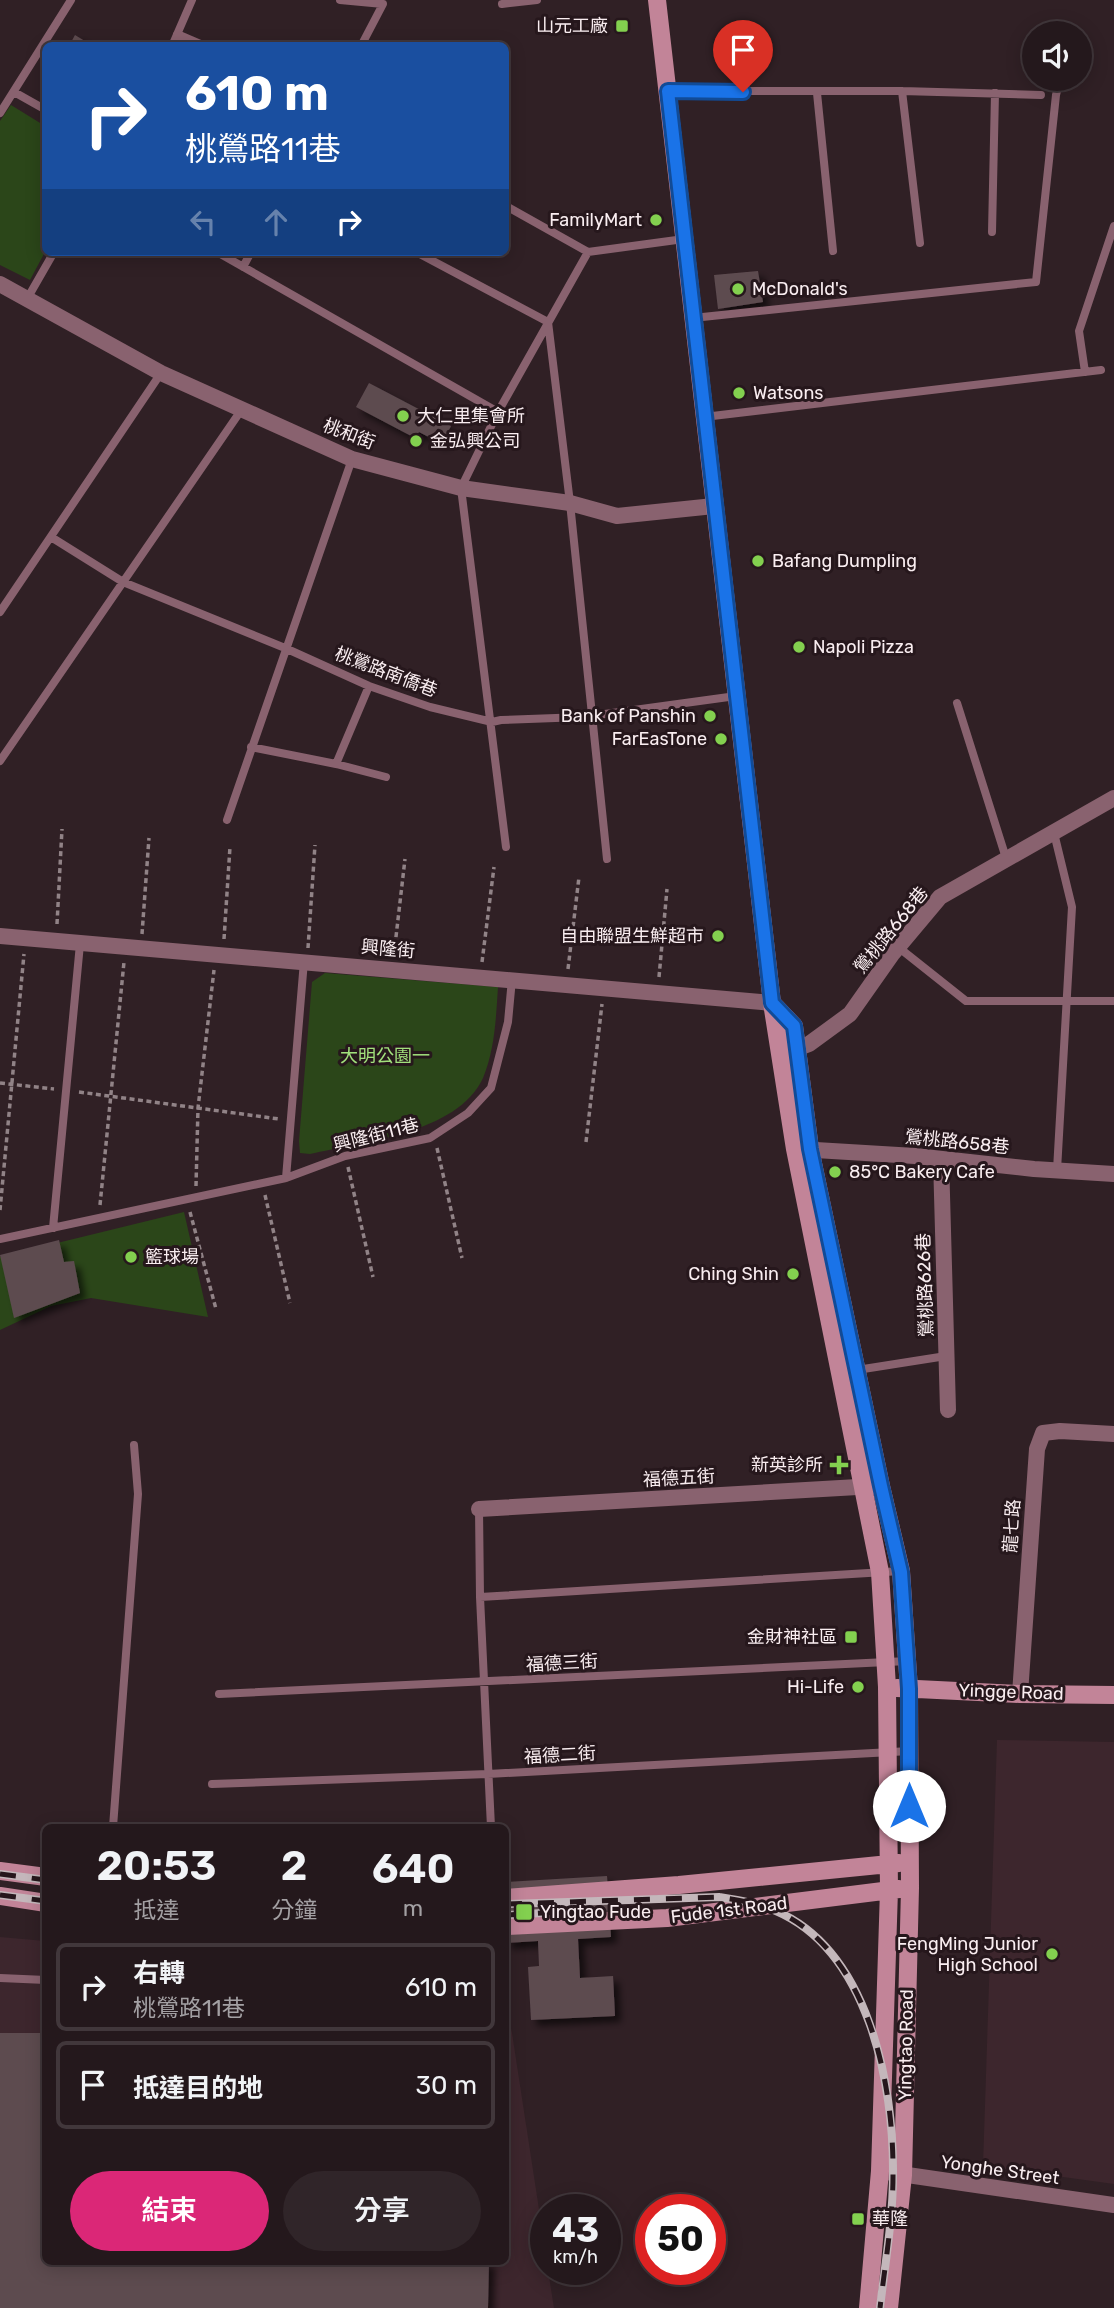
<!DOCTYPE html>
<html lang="zh-TW">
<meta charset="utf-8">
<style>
:root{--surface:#24181c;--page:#302529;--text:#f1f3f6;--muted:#a3a0a3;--line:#41373b;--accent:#db2777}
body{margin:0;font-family:Rubik,"Noto Sans TC",sans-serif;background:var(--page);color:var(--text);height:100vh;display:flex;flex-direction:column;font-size:26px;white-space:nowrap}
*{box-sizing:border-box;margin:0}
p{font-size:23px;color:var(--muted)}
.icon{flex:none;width:38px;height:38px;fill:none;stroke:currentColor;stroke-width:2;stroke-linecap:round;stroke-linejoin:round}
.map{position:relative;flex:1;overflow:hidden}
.details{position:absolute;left:42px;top:1824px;width:467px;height:441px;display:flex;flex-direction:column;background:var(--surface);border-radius:10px;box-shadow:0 4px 18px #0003,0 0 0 2px var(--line)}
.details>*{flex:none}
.top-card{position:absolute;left:42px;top:42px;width:467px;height:214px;border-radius:10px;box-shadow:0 4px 18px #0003,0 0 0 2px var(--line);background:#1a4fa0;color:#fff;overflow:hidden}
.controls{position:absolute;left:1022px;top:21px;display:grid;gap:14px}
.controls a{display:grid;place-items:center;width:70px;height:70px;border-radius:50%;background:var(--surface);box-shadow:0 4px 18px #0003,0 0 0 2px var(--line);font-size:35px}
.speed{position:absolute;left:530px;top:2194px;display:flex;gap:14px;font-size:35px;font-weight:700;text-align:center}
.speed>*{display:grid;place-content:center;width:91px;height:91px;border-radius:50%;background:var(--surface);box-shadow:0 4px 18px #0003,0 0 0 2px var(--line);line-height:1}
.speed small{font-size:18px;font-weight:400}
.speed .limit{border:10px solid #d22;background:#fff;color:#111}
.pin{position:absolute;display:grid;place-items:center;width:60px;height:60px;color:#fff;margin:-72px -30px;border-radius:50% 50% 50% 0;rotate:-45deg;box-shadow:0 0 7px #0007}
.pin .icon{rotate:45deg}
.me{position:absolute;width:77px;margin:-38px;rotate:0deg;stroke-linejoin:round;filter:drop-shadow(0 0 5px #0008)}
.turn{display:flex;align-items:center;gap:24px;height:147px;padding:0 28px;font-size:32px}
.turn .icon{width:91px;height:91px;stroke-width:2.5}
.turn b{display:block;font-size:49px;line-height:60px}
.lanes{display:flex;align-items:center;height:66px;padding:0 28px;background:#0003;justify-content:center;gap:35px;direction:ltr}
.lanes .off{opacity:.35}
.eta{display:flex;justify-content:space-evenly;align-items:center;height:119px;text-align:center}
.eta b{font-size:42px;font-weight:600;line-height:49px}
.action{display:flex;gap:14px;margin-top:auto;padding:14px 28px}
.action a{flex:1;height:80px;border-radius:42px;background:var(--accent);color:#fff;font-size:28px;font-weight:600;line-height:80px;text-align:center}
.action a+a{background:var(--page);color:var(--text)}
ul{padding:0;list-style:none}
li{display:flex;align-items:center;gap:21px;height:88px;margin:0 14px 10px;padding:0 14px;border:4px solid var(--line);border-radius:10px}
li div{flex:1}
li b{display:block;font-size:26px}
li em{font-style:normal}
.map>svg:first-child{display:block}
</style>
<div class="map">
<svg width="1114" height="2308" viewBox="0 0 1114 2308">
<defs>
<filter id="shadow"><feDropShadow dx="6" dy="6" stdDeviation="3.5" flood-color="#0009"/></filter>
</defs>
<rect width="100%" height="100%" fill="#302025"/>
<path fill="#3d262d" d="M997 1740 1114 1742V2184L983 2166Z
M0 1937 45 1941 46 2261H506V2006L512 2033 546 2255V2270H548L554 2308H0Z"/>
<path fill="#2b4619" d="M11 105 45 126V252L30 280 0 265V121Z
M325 973 498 987C496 1017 495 1049 483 1078 458 1133 362 1142 310 1154L300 1153 299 1141 312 982Z
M184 1212 208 1317 91 1298 51 1306 0 1330V1257Z"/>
<path fill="#5d4b50" filter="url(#shadow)" d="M75 35 93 46H69Z
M758 271 763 302 718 309 714 275Z
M369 383 451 426 442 444 419 432 415 438 356 407Z
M59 1240 64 1262 74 1261 80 1293 14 1318 0 1255Z
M607 1876 611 1937 578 1939 580 1978 613 1976 615 2016 531 2020 528 1967 539 1966 538 1941 506 1943V1882Z
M0 2033H46V2261H489L488 2308H0Z"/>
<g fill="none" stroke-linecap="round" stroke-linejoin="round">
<path stroke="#918387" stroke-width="3.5" stroke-dasharray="5 3.5" stroke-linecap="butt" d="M57 924 62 829
M142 934 149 838
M224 939 230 847
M308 948 315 845
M394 954 405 859
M482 962 494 867
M568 969 579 877
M659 977 667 889
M0 1083 54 1089
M79 1092 279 1119
M586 1142 602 1004
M437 1148 462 1258
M348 1167 373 1277
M196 1186 198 1108 214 970
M265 1195 290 1303
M100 1205 124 962
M0 1210 24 954
M190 1212 216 1309"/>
<path stroke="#89626f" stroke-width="8" d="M340 0 383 4 361 46
M502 4 537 0
M177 34 205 46
M172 46 192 0
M668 91H902L1041 95
M902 91 920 243
M14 92 46 110
M817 93 833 251
M0 113 71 0
M506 206 588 252 684 239
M992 232 995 93
M217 252 498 412
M416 252 548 322 570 503 607 859
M243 267 251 252
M27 299 54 252
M693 318 1036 282 1056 95 1060 79
M1085 372 1079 331 1114 226
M704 417 1101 370
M51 537 123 582 285 648 369 686 430 707 492 722 501 720 583 717 736 696
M0 612 161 373
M957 703 1006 858
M251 747 336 764 386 777
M0 761 242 409
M336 764 369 686
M227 820 352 459
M1054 833 1072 907 1057 1170
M506 847 461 488 498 412 588 252
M898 947 966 1001H1114
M286 1178 304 961
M53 1228 80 944
M0 1239 286 1178 345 1156 430 1138 468 1113 491 1088 508 1022 512 979
M857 1370 946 1356
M479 1509 480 1597 491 1827
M480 1597 901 1571
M219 1694 908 1661
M212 1784 488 1774 910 1751
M113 1827 138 1494 134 1445
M0 1978 46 1980"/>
<path stroke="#89626f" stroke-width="16" d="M0 284 161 373 352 459 461 488 570 503 617 516 714 506
M0 936 772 1003
M785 1053 809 1044 850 1014 893 953 940 897 1114 798
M799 1149 915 1156 1034 1169 1114 1174
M941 1159 948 1410
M479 1509 875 1486
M1020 1694 1037 1449 1043 1433 1060 1431 1114 1434
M880 2171 1114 2205"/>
<path stroke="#c28498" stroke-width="18" d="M657 0 772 1003 795 1149 880 1572 887 1687 889 1890 880 2171 868 2308
M772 1003 794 1026 810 1149 881 1486 901 1571 909 1689 910 1888 903 2175 889 2308
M897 1688 1020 1694 1114 1695
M0 1871 46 1877
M0 1896 46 1903
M506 1898 679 1885 899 1863
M506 1926 667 1918 899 1889"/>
<g stroke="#c4b7bb" stroke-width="8">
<path id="rail" d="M0 1874 46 1880
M0 1895 46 1901
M506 1904 719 1897C738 1900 758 1903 776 1911 869 1951 894 2085 893 2175 893 2219 885 2264 880 2308
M506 1915 576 1911"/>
</g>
<use href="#rail" stroke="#26171c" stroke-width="5" stroke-dasharray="16" stroke-linecap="butt"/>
</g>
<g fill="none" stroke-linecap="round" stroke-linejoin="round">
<g stroke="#114b97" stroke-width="18">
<path id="route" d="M743 92 668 91 772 1003 794 1026 810 1149 881 1486 901 1572 909 1689V1806"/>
</g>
<use href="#route" stroke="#1a73e8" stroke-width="12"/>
</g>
<g fill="#83d04f" stroke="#26171c" stroke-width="2.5">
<rect x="615" y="19" width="14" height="14" rx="3.5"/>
<circle cx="656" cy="220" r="7"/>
<circle cx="738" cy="289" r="7"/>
<circle cx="739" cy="393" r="7"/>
<circle cx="403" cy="416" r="7"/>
<circle cx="416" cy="441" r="7"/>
<circle cx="758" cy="561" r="7"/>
<circle cx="799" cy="647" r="7"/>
<circle cx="710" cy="716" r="7"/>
<circle cx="721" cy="739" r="7"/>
<circle cx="718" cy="936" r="7"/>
<circle cx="835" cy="1172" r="7"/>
<circle cx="131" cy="1257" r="7"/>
<circle cx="793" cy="1274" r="7"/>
<path d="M835.5 1454.5h7v7h7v7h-7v7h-7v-7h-7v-7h7z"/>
<rect x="844" y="1630" width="14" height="14" rx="3.5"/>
<circle cx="858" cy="1687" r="7"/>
<rect x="515" y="1903" width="18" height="18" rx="3.5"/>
<circle cx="1052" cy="1954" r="7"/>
<rect x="851" y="2212" width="14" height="14" rx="3.5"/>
</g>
<g text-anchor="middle" stroke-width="6" stroke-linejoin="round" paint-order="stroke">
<g font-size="18" fill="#f9edf0" stroke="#26171c" text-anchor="end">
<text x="608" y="32">山元工廠</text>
<text x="642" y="226">FamilyMart</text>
<text x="752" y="295" text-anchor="start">McDonald's</text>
<text x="753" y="399" text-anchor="start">Watsons</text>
<text x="417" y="422" text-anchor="start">大仁里集會所</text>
<text x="430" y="447" text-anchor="start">金弘興公司</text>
<text x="772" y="567" text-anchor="start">Bafang Dumpling</text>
<text x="813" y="653" text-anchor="start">Napoli Pizza</text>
<text x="696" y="722">Bank of Panshin</text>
<text x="707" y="745">FarEasTone</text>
<text x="704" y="942">自由聯盟生鮮超市</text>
<text x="849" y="1178" text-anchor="start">85°C Bakery Cafe</text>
<text x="145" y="1263" text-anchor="start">籃球場</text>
<text x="779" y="1280">Ching Shin</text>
<text x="823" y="1471">新英診所</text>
<text x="837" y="1643">金財神社區</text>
<text x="844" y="1693">Hi-Life</text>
<text x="540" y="1918" text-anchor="start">Yingtao Fude</text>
<text x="1038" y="1950">FengMing Junior<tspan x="1038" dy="21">High School</tspan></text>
<text x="872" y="2225" text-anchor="start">華隆</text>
</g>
<g font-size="18" fill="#f9edf0" stroke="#26171c">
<text transform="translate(349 434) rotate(21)" y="6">桃和街</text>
<text transform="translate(386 672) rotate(21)" y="6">桃鶯路南僑巷</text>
<text transform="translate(891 930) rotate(-51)" y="6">鶯桃路668巷</text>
<text transform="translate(388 949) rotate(5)" y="6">興隆街</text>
<text transform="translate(376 1135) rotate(-14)" y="6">興隆街11巷</text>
<text transform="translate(957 1142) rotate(6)" y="6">鶯桃路658巷</text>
<text transform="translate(925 1285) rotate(-92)" y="6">鶯桃路626巷</text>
<text transform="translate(679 1478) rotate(-3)" y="6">福德五街</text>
<text transform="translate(1012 1526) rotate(-86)" y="6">龍七路</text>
<text transform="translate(562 1663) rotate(-3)" y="6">福德三街</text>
<text transform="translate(1011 1692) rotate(2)" y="6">Yingge Road</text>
<text transform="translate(560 1755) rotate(-3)" y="6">福德二街</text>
<text transform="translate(729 1910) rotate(-7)" y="6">Fude 1st Road</text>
<text transform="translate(906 2045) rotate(-89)" y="6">Yingtao Road</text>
<text transform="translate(1000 2170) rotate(8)" y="6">Yonghe Street</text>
</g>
<g font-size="18" fill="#a2e17c" stroke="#26171c">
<text x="385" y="1062">大明公園一</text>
</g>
</g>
</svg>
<div class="controls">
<a><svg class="icon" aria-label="sound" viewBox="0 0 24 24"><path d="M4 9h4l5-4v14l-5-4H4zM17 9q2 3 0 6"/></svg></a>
</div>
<div class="speed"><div>43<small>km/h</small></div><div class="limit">50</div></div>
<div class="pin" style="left:743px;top:92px;background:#d93025"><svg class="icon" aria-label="arrive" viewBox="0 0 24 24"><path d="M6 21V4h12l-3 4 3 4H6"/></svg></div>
<svg class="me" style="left:909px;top:1806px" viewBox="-20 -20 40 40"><circle r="19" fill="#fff"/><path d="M0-13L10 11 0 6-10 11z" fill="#1a73e8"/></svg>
<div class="top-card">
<div class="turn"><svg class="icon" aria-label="right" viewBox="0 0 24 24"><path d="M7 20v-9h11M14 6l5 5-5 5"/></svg><div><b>610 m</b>桃鶯路11巷</div></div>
<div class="lanes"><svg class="icon off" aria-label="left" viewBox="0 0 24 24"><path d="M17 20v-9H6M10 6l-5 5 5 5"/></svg><svg class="icon off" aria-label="ahead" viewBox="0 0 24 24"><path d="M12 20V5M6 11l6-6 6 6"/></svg><svg class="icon" aria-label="right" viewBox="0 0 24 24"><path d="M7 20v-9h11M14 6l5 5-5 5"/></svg></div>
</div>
<section class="details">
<div class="eta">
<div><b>20:53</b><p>抵達</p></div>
<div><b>2</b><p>分鐘</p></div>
<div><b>640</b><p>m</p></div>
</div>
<ul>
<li><svg class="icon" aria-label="right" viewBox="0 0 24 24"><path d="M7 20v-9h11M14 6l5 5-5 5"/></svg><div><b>右轉</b><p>桃鶯路11巷</p></div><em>610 m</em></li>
<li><svg class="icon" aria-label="arrive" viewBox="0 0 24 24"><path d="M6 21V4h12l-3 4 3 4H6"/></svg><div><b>抵達目的地</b></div><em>30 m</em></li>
</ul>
<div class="action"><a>結束</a><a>分享</a></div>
</section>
</div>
